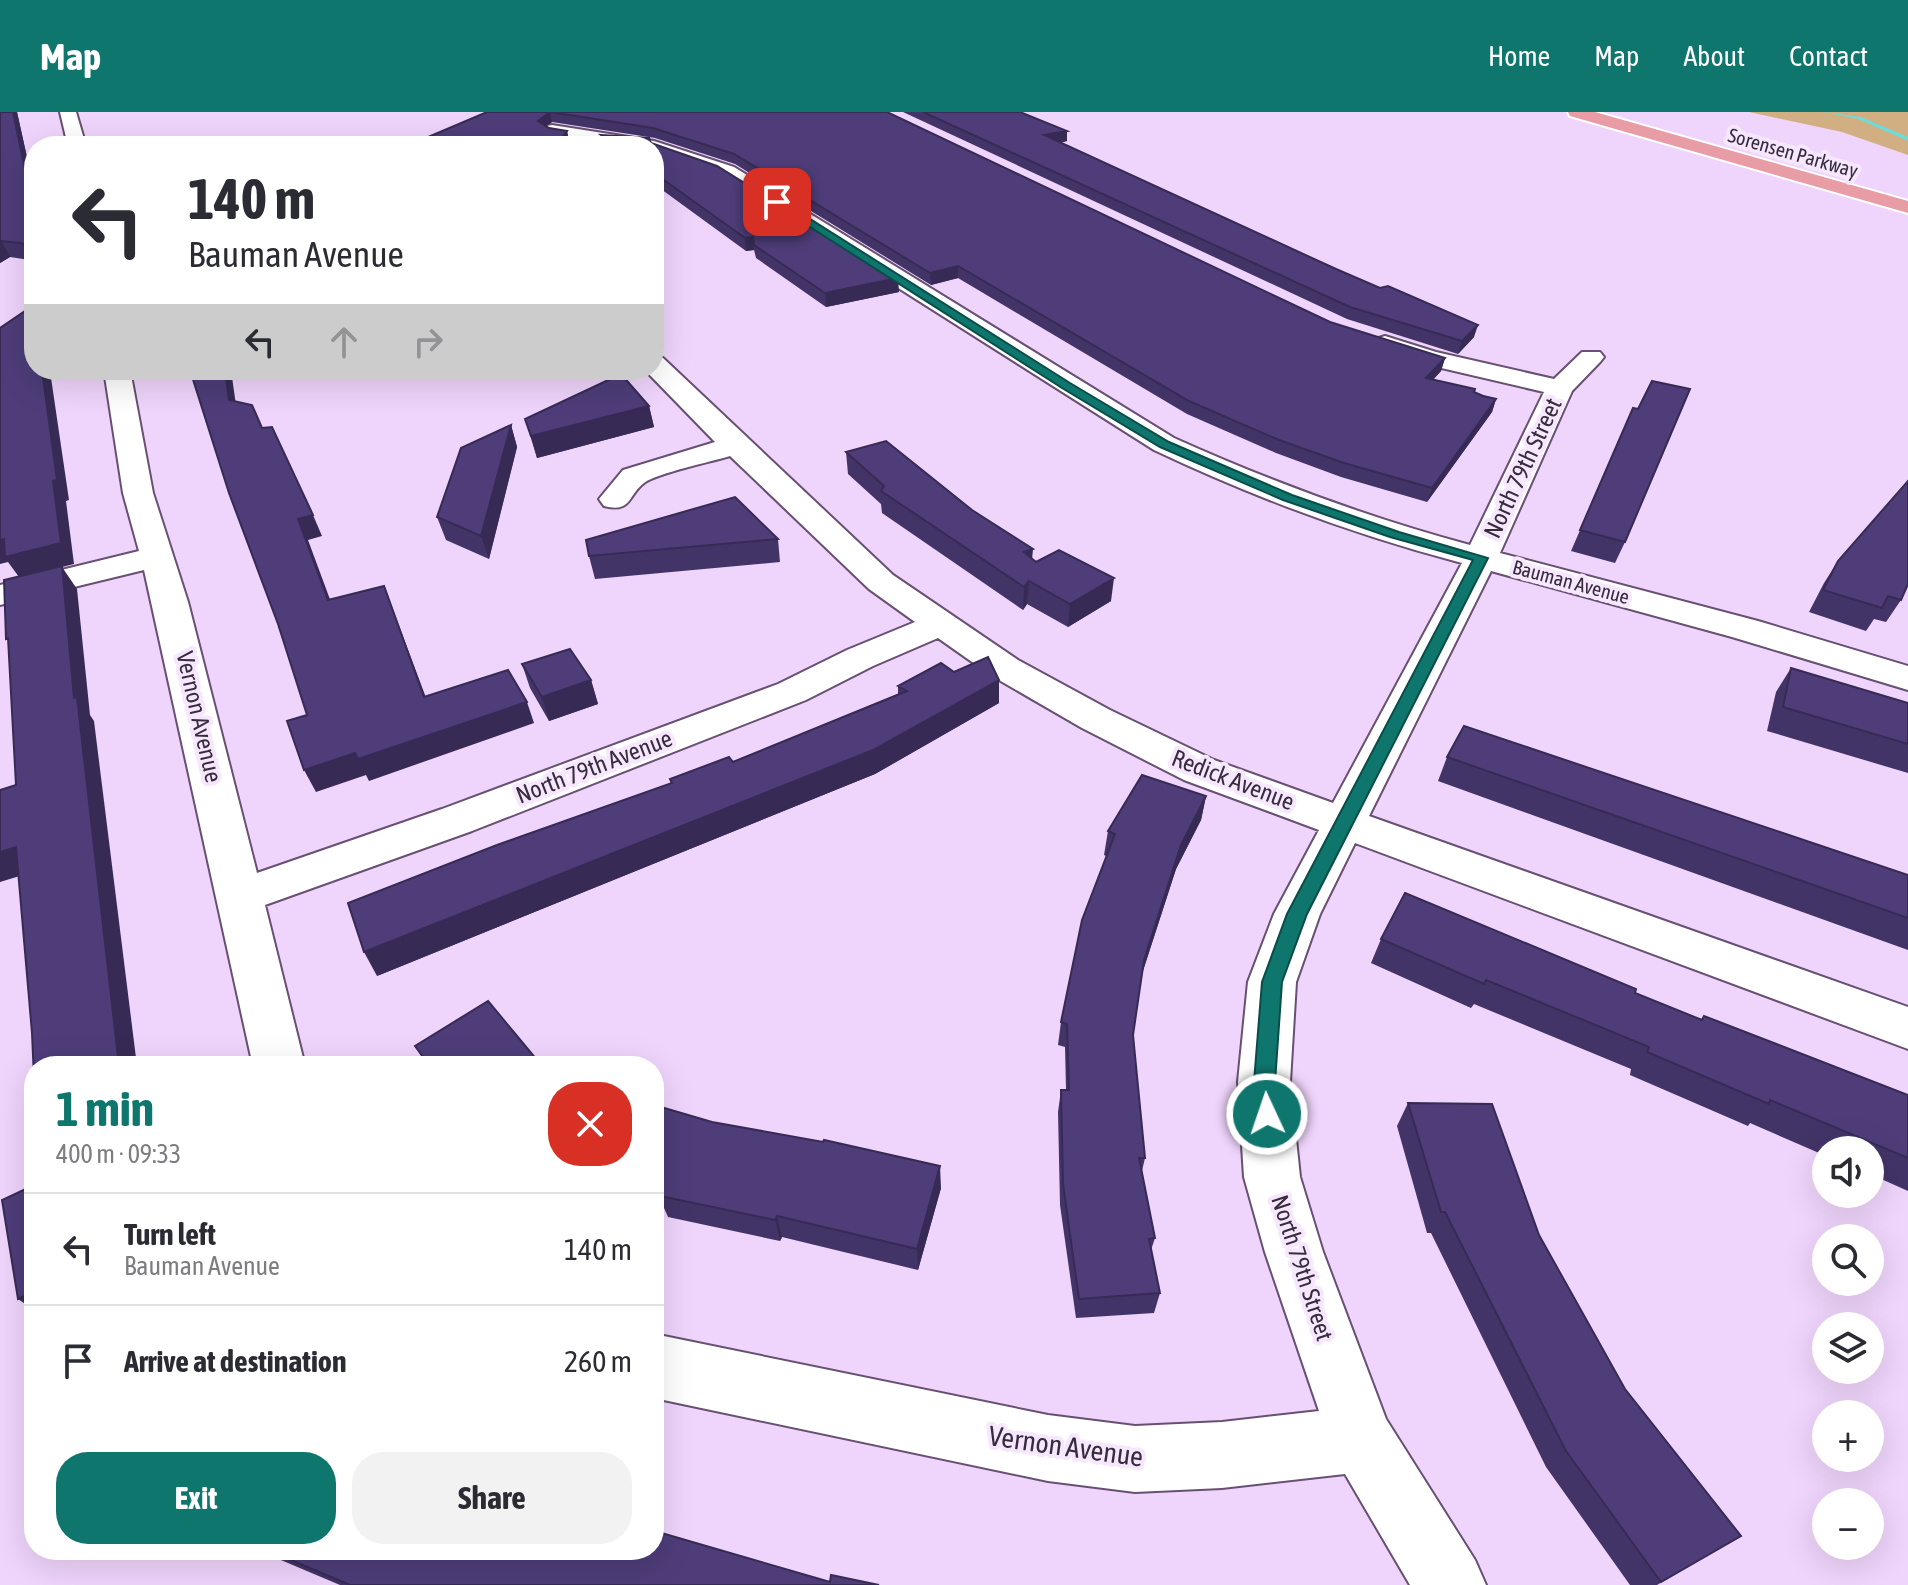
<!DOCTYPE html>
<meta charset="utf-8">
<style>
:root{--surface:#fff;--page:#f2f2f3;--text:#2b2b33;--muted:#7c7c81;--line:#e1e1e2;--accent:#0f766e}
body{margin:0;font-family:"Asap Condensed",sans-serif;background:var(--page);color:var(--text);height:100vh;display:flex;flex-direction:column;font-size:30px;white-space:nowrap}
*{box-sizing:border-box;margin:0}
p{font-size:26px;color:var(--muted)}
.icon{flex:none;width:44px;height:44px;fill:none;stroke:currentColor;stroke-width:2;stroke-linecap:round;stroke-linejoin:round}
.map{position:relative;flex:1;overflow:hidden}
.drawer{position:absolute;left:24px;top:944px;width:640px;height:504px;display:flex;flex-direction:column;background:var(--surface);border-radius:32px;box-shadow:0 8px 32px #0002}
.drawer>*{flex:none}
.hud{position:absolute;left:24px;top:24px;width:640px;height:244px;border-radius:32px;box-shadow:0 8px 32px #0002;background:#fff;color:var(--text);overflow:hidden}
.fabs{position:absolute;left:1812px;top:1024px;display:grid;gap:16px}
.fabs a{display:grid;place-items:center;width:72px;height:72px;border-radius:50%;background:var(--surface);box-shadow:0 8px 32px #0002;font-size:40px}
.pin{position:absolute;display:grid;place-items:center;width:68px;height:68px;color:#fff;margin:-34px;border-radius:16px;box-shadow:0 4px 12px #0006}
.me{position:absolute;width:88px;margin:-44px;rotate:357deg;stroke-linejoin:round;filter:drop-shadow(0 0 6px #0008)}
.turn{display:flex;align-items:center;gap:28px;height:168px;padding:0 32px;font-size:36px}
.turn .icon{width:104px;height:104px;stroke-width:2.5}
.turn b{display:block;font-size:56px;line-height:68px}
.lanes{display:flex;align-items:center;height:76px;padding:0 32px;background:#0003;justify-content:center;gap:40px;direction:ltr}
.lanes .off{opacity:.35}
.round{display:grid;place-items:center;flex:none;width:84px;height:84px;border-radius:32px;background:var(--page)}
.headline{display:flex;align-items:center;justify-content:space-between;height:136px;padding:0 32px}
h1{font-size:48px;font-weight:700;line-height:60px;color:var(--accent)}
.primary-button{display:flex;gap:16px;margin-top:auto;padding:16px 32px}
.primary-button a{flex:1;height:92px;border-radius:32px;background:var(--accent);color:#fff;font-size:32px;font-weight:700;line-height:92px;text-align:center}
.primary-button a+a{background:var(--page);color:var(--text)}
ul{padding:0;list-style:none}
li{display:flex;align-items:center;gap:24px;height:112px;padding:0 32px;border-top:2px solid var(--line)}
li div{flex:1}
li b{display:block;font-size:30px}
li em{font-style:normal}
header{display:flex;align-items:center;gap:48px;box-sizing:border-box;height:112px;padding:0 40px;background:var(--accent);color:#fff}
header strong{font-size:38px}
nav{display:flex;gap:44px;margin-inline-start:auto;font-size:28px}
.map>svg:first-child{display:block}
</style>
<header>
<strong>Map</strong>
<nav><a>Home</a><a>Map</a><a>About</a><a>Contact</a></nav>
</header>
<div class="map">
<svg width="1908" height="1473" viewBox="0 0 1908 1473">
<rect width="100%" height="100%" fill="#efd4fb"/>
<path fill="#d1af82" d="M1749 0H1908V43L1842 20Z"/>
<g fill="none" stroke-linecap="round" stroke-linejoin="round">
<path fill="#70dad9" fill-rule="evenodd" d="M1823 0 1861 5 1908 25V29L1858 7Z"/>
<g stroke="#675071" stroke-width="4">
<path id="minor" d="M60 0H76L86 34H68Z
M552 13 654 29 734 55 1174 326C1270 369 1369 406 1470 433L1544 280 1420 251 1376 237 1372 232 1376 227 1385 224 1436 240 1554 267 1582 240H1600L1604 245 1600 250 1572 279 1500 441 1758 509 1908 554V578L1732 525 1491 459 1369 704 1908 895V937L1355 731 1320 802 1296 870 1290 970 1300 1065 1323 1140 1386 1307 1475 1448 1486 1473H1410L1345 1362 1222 1376 1135 1380 1048 1369 654 1286V1222L1048 1303 1135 1314 1222 1310 1319 1299 1265 1140 1244 1065 1238 970 1248 870 1274 802 1319 718 1184 668 1082 616 992 564 938 526 873 554 806 588 472 719 265 793 305 954H253L144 458 0 493V473L139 439 123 381 104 258H130L153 381 188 490 257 761 442 697 778 572 847 538 915 510 869 477 730 344C711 350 657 361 644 371 627 384 632 401 604 394L599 387 623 358 715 330 645 258H654V244L663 246 893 463 1018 548 1110 598 1214 648 1333 691 1462 451C1356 423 1253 385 1154 338L720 63 654 40V34H619L546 22 543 18 546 14Z"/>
</g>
<g stroke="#fff" stroke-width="4">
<path id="major" d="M1568 0H1595L1908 89V101L1570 4Z"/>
</g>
<use href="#minor" fill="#fff" fill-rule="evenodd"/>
<use href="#major" fill="#e89da6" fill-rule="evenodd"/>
</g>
<path fill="#433468" d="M0 0H17L34 77V150L30 148 10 145 0 151Z
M487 0H887L1330 210 1445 246 1441 259 1433 268 1496 287 1492 300 1427 390 1341 365 1276 341 1187 302 958 166 931 173 735 52 655 26 552 10 546 14 549 16 567 19 569 29Z
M903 0H1020L1067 29 1060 31 1474 225 1458 242 1347 207Z
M601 23 651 31 899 180 826 195 756 146 754 138 746 139 654 72V34H603Z
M649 294 654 315 537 346 525 307Z
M1633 296 1625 430 1615 451 1571 439Z
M511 313 517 335 489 447 446 428 437 405Z
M846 340 1036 450 1111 489 1068 515 1027 492 1023 498 882 401 881 392 848 362Z
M778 427 780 450 595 467 589 444Z
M1838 449 1901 488 1886 510 1874 507 1866 519 1809 500 1824 471Z
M522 552 591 568 598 592 549 609 530 576Z
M1791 556 1908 591V661L1767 619 1776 580Z
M898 574 999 591 875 662 377 864 671 671 670 667 733 650 898 582Z
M1447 645 1908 763V838L1438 669Z
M1206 684 1201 708 1176 757 1141 865 1133 923 1145 1046 1142 1059 1155 1126 1151 1138 1160 1181 1154 1201 1076 1206 1060 1093 1058 1000 1061 978H1066L1065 935 1058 933 1061 910 1106 744 1104 743 1108 719Z
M1381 827 1635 881 1701 908 1704 904 1908 983V1079L1870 1062V1038H1826V1044L1750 1011 1748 1014 1630 963 1631 957 1474 892 1471 896 1371 851Z
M415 934 542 954H427Z
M1408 991 1539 1123 1625 1277 1741 1424 1657 1473H1630L1546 1355 1431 1121H1427L1397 1014Z
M654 993 941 1076 918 1158 782 1125 780 1129 668 1105 664 1096 654 1093Z
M260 1438H654L830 1470 879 1473H340L269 1443Z"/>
<path fill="#372b55" d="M13 0H17L34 77V100Z
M550 0 552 10 540 19 538 9Z
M567 19 569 29 565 34H555Z
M1067 19V29L1044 33V23Z
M753 125 754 138 746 139 745 126Z
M1 128 10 145 0 151V129Z
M958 154V166L931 173 930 161Z
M898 166 899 180 826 195 825 181Z
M1478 213 1474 225 1458 242 1462 229Z
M1445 246 1441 259 1422 279 1426 266Z
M42 258H51L50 259 69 388 66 389 74 452 62 455 77 477 90 603 94 609 137 954H119L74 586 19 465 8 450 0 452V428Z
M225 258H231L238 307 229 288Z
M1496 287 1492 300 1427 390 1432 376Z
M649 294 654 315 537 346 531 324Z
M511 313 517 335 489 447 481 424Z
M313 403 322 424 308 428 338 509 328 488 298 407Z
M1033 437 1031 459 1024 440Z
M1114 466 1111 489 1068 515 1070 492Z
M1029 469 1027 492 1023 498 1024 475Z
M384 474 392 495 434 607 424 585Z
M591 568 598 592 549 609 542 585Z
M999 568V591L875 662 377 864 364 840Z
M527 590 534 611 369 669 366 663 316 680 304 658 355 641Z
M1206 684 1201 708 1176 757 1139 871 1144 848 1181 733Z
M16 735 36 759 0 770V740Z
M940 1054 941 1076 918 1158 917 1137Z
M777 1104 782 1125 780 1129 775 1108Z
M32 1180 34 1182V1198L18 1187Z"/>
<path fill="#4e3d79" stroke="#372b55" stroke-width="2" d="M0 0H13L34 100V138L21 131 0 129Z
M487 0H887L1330 210 1445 246 1426 266 1475 277 1474 280 1483 284 1496 287 1432 376 1344 351 1279 328 1189 289 958 154 930 161 734 42 653 16 550 0 538 9 549 16 567 19 555 34H407Z
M923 0H1020L1067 19 1044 23 1336 157 1380 176 1388 174 1478 213 1462 229 1350 195Z
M601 23 649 26 651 31 717 54 898 166 825 181 754 133 753 125 745 126 654 61V34H616Z
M34 193V258H42L57 368 53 369 61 431 5 445 4 427 0 428V216Z
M190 258H225L229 288 252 293 262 316 272 315 313 403 298 407 328 488 384 474 424 585 508 558 527 590 358 647 355 641 304 658 287 609 307 603 278 512 229 381Z
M621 262 649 294 531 324 525 307Z
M1652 269 1690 277 1625 430 1580 418 1633 296 1638 297Z
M511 313 481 424 437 405 461 336Z
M886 329 972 398 1033 437 1024 440 1036 450 1059 438 1114 466 1070 492 1029 469 1024 475 881 379 884 374 846 340Z
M1908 369V472L1901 488 1888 484 1882 496 1823 478 1838 449Z
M735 385 778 427 589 444 586 428Z
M62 454 74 586 77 585 119 954H34V966L32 921 16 735 0 740V678L16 673 8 526 6 527 4 468Z
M570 537 591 568 542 585 522 552Z
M988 545 999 568 873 638 364 840 348 791 497 733 672 671 670 667 729 645 733 650 907 579 898 574 941 551 954 560Z
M1791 556 1908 591V632L1783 595Z
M1464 614 1908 763V806L1447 645Z
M1142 663 1206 684 1181 733 1144 848 1133 923 1145 1046H1139L1155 1126 1149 1127 1160 1181 1079 1187 1063 1072 1061 978H1069L1067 912 1061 910 1082 808 1115 722 1108 719Z
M1405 781 1636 877 1635 881 1702 908 1704 904 1908 983V1046L1770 988 1769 992 1647 940 1649 935 1486 868 1484 872 1381 827Z
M488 889 542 954H430L415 934Z
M1408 991 1492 992 1539 1123 1625 1277 1741 1424 1661 1470 1566 1339 1445 1100H1441Z
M654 993 712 1010 823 1030 824 1028 940 1054 917 1137 777 1104 775 1108 660 1084 662 1077 654 1074Z
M34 1073V1184L32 1180 18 1187 2 1088Z
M658 1420 830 1470 831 1463 879 1473H350L267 1438H654V1426L656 1427Z"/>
<path fill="#0f766e" stroke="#0a4d48" stroke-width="2" d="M774 88H780L1070 271 1169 330 1292 383 1399 420 1488 446 1307 802 1282 870 1275 970 1278 1002 1275 1009 1267 1011 1259 1009 1254 970 1262 870 1287 802 1473 448 1390 425 1283 388 1160 335 1062 276 774 92Z"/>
<g text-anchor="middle" stroke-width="8" stroke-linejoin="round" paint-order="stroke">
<g font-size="20" fill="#362c3b" stroke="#f6e6fe">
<text transform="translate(1793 41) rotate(16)" y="7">Sorensen Parkway</text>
<text transform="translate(1571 470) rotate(15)" y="7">Bauman Avenue</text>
</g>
<g font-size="24" fill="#362c3b" stroke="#f6e6fe">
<text transform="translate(1523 356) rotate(-65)" y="8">North 79th Street</text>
<text transform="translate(199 605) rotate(77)" y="8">Vernon Avenue</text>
<text transform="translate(594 655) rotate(-21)" y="8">North 79th Avenue</text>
<text transform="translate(1233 668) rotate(21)" y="8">Redick Avenue</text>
<text transform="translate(1302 1156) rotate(72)" y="8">North 79th Street</text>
</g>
<g font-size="28" fill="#362c3b" stroke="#f6e6fe">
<text transform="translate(1066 1334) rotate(8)" y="10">Vernon Avenue</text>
</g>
</g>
</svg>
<div class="fabs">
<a><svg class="icon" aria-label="sound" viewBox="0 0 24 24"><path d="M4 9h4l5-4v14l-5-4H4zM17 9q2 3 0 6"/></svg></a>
<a><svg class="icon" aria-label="search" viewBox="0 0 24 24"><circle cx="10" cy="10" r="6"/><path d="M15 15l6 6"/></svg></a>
<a><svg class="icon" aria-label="layers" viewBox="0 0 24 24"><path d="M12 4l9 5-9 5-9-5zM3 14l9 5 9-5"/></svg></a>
<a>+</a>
<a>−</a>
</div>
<div class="pin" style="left:777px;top:90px;background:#d93025"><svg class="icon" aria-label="arrive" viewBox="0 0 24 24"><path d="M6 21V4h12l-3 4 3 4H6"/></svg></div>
<svg class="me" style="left:1267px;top:1002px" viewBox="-20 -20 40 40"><circle r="17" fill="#0f766e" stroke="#fff" stroke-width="3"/><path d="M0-11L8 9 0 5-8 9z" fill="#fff"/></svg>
<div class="hud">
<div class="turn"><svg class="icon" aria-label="left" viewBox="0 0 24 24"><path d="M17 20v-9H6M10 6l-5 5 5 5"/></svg><div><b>140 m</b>Bauman Avenue</div></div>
<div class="lanes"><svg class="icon" aria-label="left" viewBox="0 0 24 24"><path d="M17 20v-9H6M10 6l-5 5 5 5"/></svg><svg class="icon off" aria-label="ahead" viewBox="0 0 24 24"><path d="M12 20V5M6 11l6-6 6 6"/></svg><svg class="icon off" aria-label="right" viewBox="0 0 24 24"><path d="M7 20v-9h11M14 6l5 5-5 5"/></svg></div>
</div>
<section class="drawer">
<div class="headline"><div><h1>1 min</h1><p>400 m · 09:33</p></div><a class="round" style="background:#d93025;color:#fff"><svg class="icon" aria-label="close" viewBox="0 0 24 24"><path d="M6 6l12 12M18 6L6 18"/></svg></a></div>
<ul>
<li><svg class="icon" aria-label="left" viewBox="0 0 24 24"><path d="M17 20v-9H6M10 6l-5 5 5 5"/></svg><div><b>Turn left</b><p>Bauman Avenue</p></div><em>140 m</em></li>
<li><svg class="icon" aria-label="arrive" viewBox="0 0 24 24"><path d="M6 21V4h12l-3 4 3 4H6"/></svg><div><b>Arrive at destination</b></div><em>260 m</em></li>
</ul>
<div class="primary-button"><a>Exit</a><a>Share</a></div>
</section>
</div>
